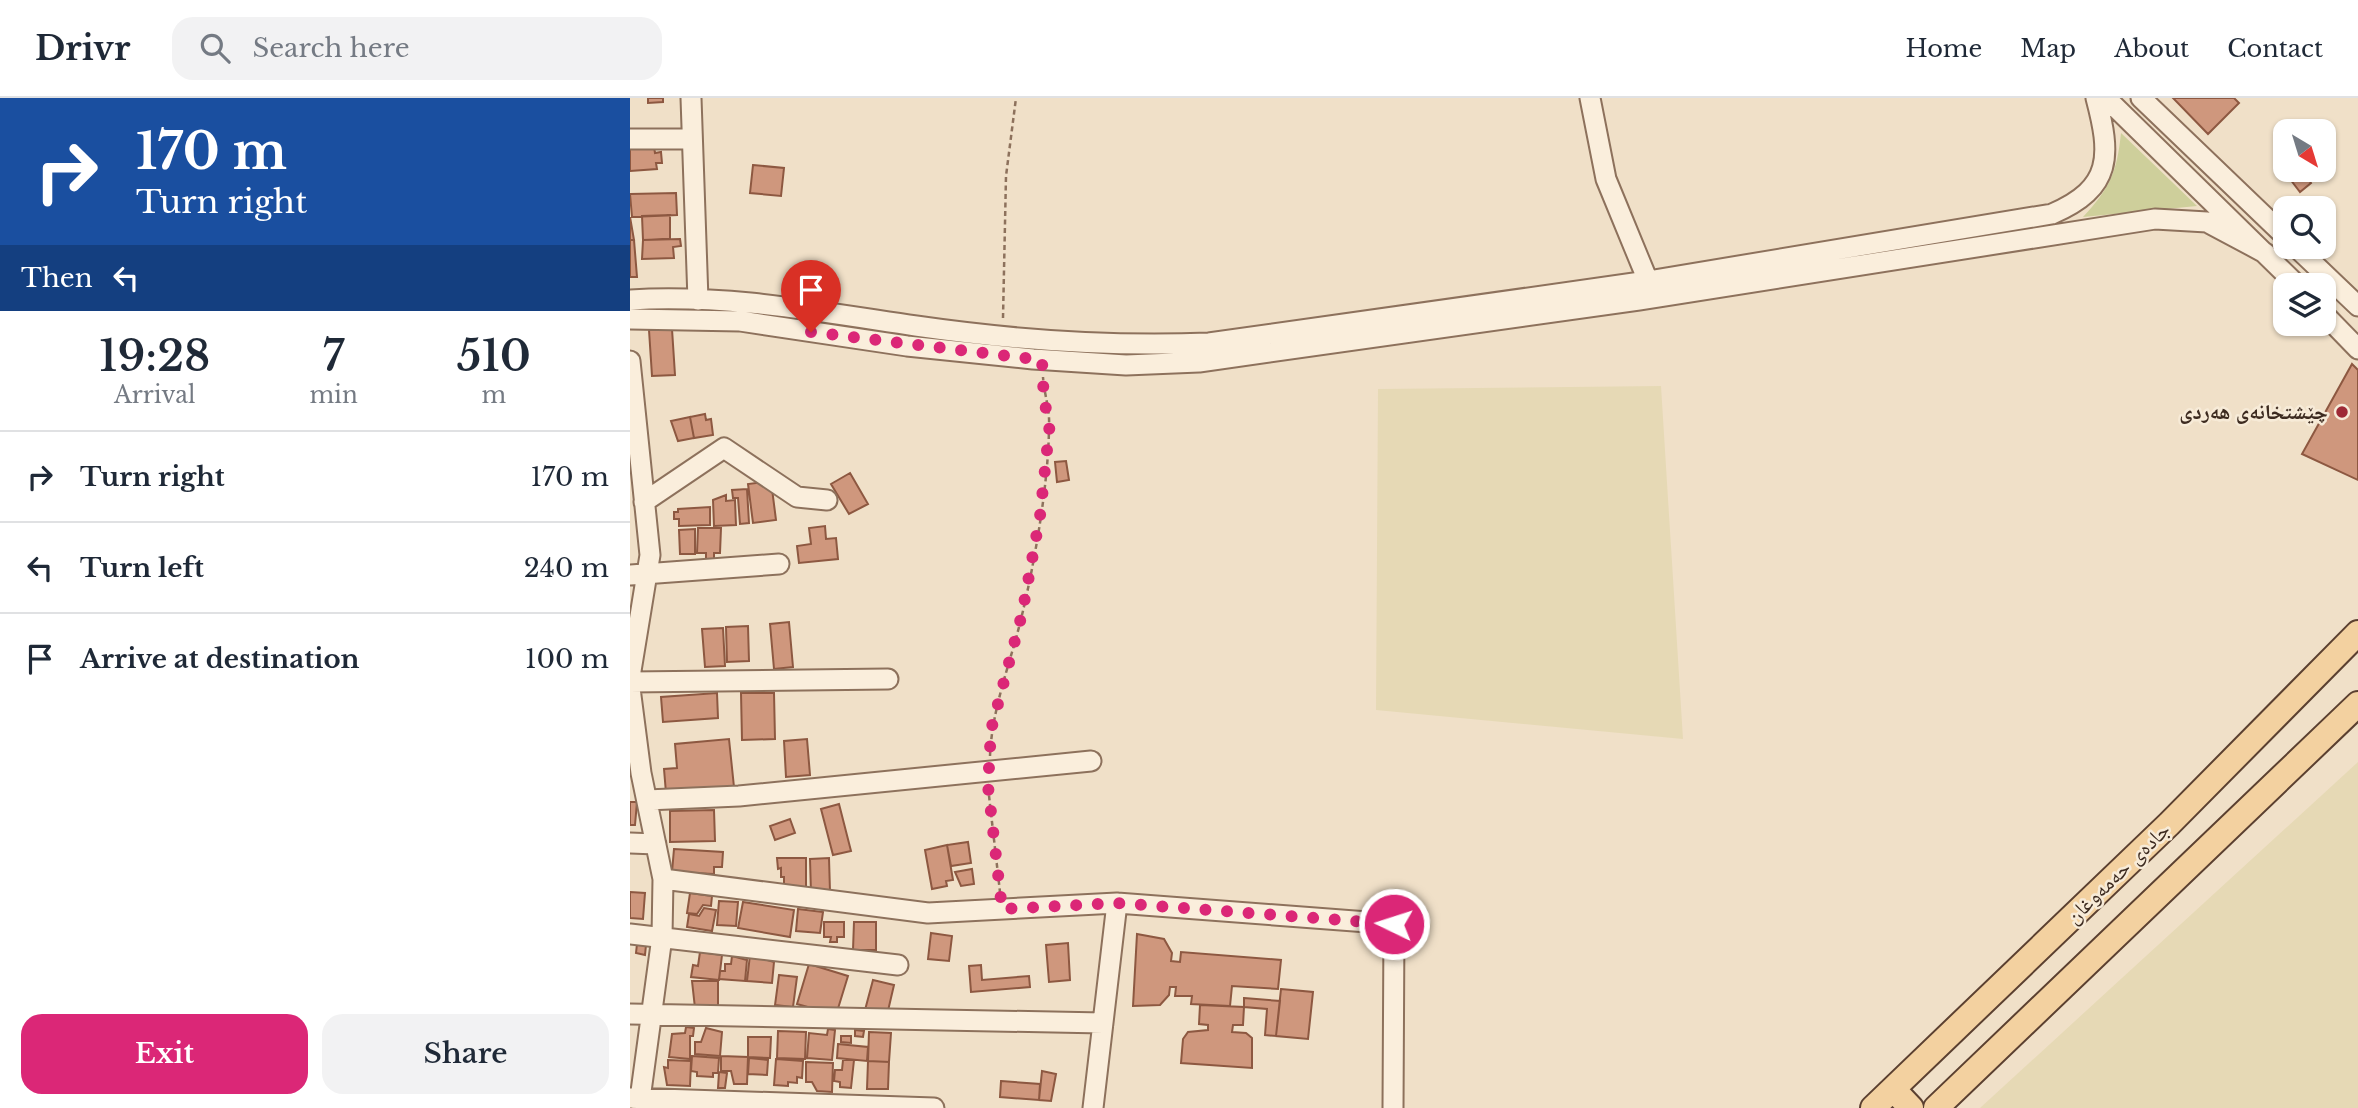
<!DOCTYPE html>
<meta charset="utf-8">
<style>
:root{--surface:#fff;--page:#f2f2f3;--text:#1f2937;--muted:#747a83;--line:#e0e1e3;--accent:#db2777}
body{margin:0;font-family:"Libre Baskerville","Noto Naskh Arabic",serif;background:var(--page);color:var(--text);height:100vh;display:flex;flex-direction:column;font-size:26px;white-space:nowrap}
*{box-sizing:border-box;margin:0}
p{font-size:23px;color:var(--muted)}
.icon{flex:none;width:38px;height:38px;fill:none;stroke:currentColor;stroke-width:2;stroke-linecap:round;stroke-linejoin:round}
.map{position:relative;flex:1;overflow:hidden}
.details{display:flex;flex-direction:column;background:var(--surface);width:630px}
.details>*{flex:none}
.banner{background:#1a4fa0;color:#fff;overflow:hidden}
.needle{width:46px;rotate:142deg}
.tools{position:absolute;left:1643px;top:21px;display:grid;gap:14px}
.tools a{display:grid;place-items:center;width:63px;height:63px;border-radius:14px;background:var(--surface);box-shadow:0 2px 5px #0004;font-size:35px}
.pin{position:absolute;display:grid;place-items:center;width:60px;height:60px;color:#fff;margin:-72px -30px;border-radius:50% 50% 50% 0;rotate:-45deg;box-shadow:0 0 7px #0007}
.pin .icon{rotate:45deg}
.me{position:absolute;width:77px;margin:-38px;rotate:274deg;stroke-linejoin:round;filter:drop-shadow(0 0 5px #0008)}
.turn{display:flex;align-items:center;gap:24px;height:147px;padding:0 21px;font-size:32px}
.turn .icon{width:91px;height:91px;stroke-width:2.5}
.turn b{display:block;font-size:49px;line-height:60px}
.then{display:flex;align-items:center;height:66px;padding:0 21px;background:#0003;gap:14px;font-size:26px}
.eta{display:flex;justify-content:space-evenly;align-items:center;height:119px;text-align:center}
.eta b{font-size:42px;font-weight:600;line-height:49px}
.button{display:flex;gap:14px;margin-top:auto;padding:14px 21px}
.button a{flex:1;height:80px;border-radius:21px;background:var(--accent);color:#fff;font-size:28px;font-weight:600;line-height:80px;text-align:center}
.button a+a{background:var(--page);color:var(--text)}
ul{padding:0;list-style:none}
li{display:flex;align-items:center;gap:21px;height:91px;padding:0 21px;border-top:2px solid var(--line)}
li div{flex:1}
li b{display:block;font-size:26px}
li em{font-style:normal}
header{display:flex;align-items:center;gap:42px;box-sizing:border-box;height:98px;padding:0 35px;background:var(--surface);border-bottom:2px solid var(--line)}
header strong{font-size:33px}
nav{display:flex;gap:38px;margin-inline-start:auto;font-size:24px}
.search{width:490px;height:63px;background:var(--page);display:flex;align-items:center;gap:18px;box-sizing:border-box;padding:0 24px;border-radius:21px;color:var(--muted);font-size:26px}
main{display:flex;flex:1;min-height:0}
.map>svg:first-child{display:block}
</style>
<header>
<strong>Drivr</strong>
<div class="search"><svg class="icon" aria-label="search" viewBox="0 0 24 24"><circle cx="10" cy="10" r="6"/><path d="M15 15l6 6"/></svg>Search here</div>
<nav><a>Home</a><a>Map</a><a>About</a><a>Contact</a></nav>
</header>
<main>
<section class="details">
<div class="banner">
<div class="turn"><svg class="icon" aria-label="right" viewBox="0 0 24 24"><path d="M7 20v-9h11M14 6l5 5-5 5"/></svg><div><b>170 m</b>Turn right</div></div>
<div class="then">Then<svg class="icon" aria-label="left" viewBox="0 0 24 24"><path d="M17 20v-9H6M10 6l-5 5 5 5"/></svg></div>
</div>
<div class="eta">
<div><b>19:28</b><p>Arrival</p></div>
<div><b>7</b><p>min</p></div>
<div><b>510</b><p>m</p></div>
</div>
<ul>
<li><svg class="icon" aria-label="right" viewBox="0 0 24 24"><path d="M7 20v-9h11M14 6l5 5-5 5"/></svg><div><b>Turn right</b></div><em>170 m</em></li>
<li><svg class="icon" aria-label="left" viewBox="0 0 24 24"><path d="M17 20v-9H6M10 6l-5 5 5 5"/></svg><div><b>Turn left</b></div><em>240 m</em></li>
<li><svg class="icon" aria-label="arrive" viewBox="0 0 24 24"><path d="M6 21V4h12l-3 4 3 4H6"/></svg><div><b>Arrive at destination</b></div><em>100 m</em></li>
</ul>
<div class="button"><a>Exit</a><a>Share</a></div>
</section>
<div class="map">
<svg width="1728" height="1010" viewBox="0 0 1728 1010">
<rect width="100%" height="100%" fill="#f0e0c8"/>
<path fill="#e6d9b5" d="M1031 288 1053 641 746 612 748 291Z
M1728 664V1010H1350Z"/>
<path fill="#cecf9b" d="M1491 35 1567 108 1453 119C1480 90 1487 74 1491 35Z"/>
<path fill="#cf977d" stroke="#8d5841" stroke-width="2" d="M18 0H33V4L18 5Z
M1543 0H1604L1609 5 1578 36Z
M24 49 25 55 31 54 32 65H26L27 71 0 73V51Z
M123 67 154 70 151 98 120 95Z
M1671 72 1681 85 1670 94 1660 81Z
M46 95 47 117 2 119 0 96Z
M40 117V141L13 142 12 118Z
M0 119 4 142H0Z
M50 141 51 148 43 149 44 160 12 161 13 142Z
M0 142H4L7 179H0Z
M42 231 45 277 22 278 19 232Z
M1722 266 1728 272V382L1672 356Z
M75 316 76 322 81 321 83 337 64 340 60 319Z
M60 319 64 340 48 343 41 323Z
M436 363 439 382 427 384 425 364Z
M220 375 238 406 219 416 201 386Z
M141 383 146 422 123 425 118 386Z
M117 391 119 425 110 426 108 400H103L102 392Z
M96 397V403L105 402 106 427 84 428 83 402Z
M80 409V427L49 428V421H44V414H48V411Z
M195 428 196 441 206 440 208 461 169 465 167 448 181 446 179 430Z
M68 430H91L90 455H84V461H76V455H67Z
M65 431V456H50L49 432Z
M159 524 163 569 144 571 140 526Z
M118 528 119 563 97 564 96 529Z
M93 530 95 568 75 569 72 531Z
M87 595 88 620 33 624 31 599Z
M111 595H144L145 641 112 642Z
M99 641 104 689 36 695 34 671 47 670 45 646Z
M177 641 180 677 156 679 154 643Z
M0 704H7L5 727H0Z
M209 706 221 753 203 757 191 711Z
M84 712 85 743 40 744V713Z
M160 721 165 735 145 742 140 728Z
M338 744 341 765 321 768 317 747Z
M317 747 323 782 316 783 317 788 302 791 295 752Z
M44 751 93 754 92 769H84V776L42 774Z
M147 760H176V792H154V779H151V770L148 771Z
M199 760 200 794 181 795 180 761Z
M342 771 344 786 331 788 325 774Z
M0 794 15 795 13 821 0 820Z
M60 795 82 798 81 808 73 807 67 816 57 815Z
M89 803 108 804 106 828 87 827Z
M113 804 164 812 160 839 108 830Z
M74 810 86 812 82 833 57 829 59 816 69 818Z
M168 811 193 814 190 835 166 833Z
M194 824H214V839H207V844H200L201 839H194Z
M224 824H246V852H223Z
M301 835 322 838 319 863 298 861Z
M507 836 534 841 542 855 541 863 550 864 551 854 651 862 648 891 602 888 600 908 561 906 562 898H545L546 889H540L539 897 530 907 503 908Z
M438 845 440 882 419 884 416 847Z
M7 846 16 847 15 857 6 855Z
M70 854 92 857 89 882 61 879 63 867 68 868Z
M120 857 144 864 142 885 117 883Z
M102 858 117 862 115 883 89 881 90 873H95V866H101Z
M179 866 218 878 206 917 167 906Z
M351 867 352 882 399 878 400 889 341 894 339 868Z
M149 877 167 879 163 909 145 907Z
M243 882 264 887 257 917 235 912Z
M62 883H88V910H65Z
M651 891 683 894 678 941 646 938Z
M614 900 650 903 646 938 635 937 637 911 614 909Z
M570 907 614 909 613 927H603L602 934 616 935 622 940V970L551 965 553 941 558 934 578 932V927L569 926Z
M56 929 64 930 63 938H60V961L39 959 42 936 55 935Z
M76 930 92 934 90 958 65 956V944H71Z
M198 931 205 932 202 962 177 960 179 935 197 937Z
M225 932 234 933 233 939 225 938Z
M148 933 176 934 175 961 147 960Z
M239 934 261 935 259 964 238 963Z
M211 938H221V945L211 944Z
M118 939H141L140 960 118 959Z
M208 946 238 949 237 963 207 960Z
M62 958 89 960 88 975H83V979L67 978V974L61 973Z
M91 958 118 959 117 986H104L101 973H91Z
M119 960 138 962 137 977 118 976Z
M146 961 173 963 172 980 167 979V985L158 984V988L144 987Z
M38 962 61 963 60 988 37 987 34 969 38 970Z
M213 962H224L221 990 210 989V984L204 983 205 972H212Z
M238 963 259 964 258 991H237Z
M176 964 203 965 202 994 187 993 182 984H176Z
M412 973 426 976 421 1003 409 1002Z
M89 974 97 975 95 990H88Z
M371 983 410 986 409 1002 370 999Z"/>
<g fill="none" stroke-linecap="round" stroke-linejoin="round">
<g stroke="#8d715c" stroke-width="23">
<path id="minor" d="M61 0 68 202
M960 0 976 81 1018 183
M1476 0 1667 187
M1511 0 1656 139
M0 41H62
M1666 149 1728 208
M0 202C96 196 191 214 286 228 383 242 481 249 579 245L1018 183 1422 116C1483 90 1481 57 1466 0
M1694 216 1728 251
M0 221 110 223 277 248 403 261 496 267 569 264 1009 202 1525 121 1577 124 1635 155
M0 263 20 457 0 579
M14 404 94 350 167 399 197 402
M0 477 149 466
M0 584 258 581
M0 590 11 675 33 781 32 839 10 1001 12 1010
M17 702 109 698 461 663
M0 745 26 746
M33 781 298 815 487 805 764 826 763 1010
M0 836 268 867
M0 916 473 925
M0 1000 304 1010
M463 1010 487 805"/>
</g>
<g stroke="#5b4030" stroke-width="28">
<path id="major" d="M1263 991 1281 1010
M1243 1010 1539 726 1728 535
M1306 1010 1728 606"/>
</g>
<path stroke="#8d715c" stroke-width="2.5" stroke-dasharray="5 3.5" stroke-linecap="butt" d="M373 220 376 78 386 0
M360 658C362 609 381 564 392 517 405 463 419 382 419 327 420 312 414 295 413 279
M358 689 370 794"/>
<use href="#minor" stroke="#faeedc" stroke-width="19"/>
<use href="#major" stroke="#f3d1a0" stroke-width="24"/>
</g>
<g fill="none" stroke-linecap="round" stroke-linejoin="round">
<path stroke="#db2777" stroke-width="12" stroke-dasharray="0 21.6" d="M181 234 412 262 414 304 420 324 410 418 392 516 361 632 358 688 372 811 487 805 764 826"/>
</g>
<circle fill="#9e2a36" stroke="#f7ebd8" stroke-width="2.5" cx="1712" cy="314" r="7"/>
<g text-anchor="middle" stroke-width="5" stroke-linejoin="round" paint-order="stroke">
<g font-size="21" font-weight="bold" fill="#3d2b20" stroke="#f7ebd8" text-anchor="end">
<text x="1698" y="321">چێشتخانەی هەردی</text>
</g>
<g font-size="21" fill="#3d2b20" stroke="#f7ebd8">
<text transform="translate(1488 775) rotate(-44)" y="7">جادەی حەمەوغان</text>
</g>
</g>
</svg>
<div class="tools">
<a><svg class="needle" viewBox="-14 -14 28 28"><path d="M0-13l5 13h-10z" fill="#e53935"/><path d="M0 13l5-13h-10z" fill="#747a83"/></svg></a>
<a><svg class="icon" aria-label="search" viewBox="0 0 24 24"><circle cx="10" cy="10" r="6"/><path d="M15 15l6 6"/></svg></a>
<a><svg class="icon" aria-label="layers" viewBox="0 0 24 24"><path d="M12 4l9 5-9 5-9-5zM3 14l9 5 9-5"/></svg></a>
</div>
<div class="pin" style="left:181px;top:234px;background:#d93025"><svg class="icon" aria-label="arrive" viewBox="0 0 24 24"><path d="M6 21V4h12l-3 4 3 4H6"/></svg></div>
<svg class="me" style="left:764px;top:826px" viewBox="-20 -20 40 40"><circle r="17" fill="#db2777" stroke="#fff" stroke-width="3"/><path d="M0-11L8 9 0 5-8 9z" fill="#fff"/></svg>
</div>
</main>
